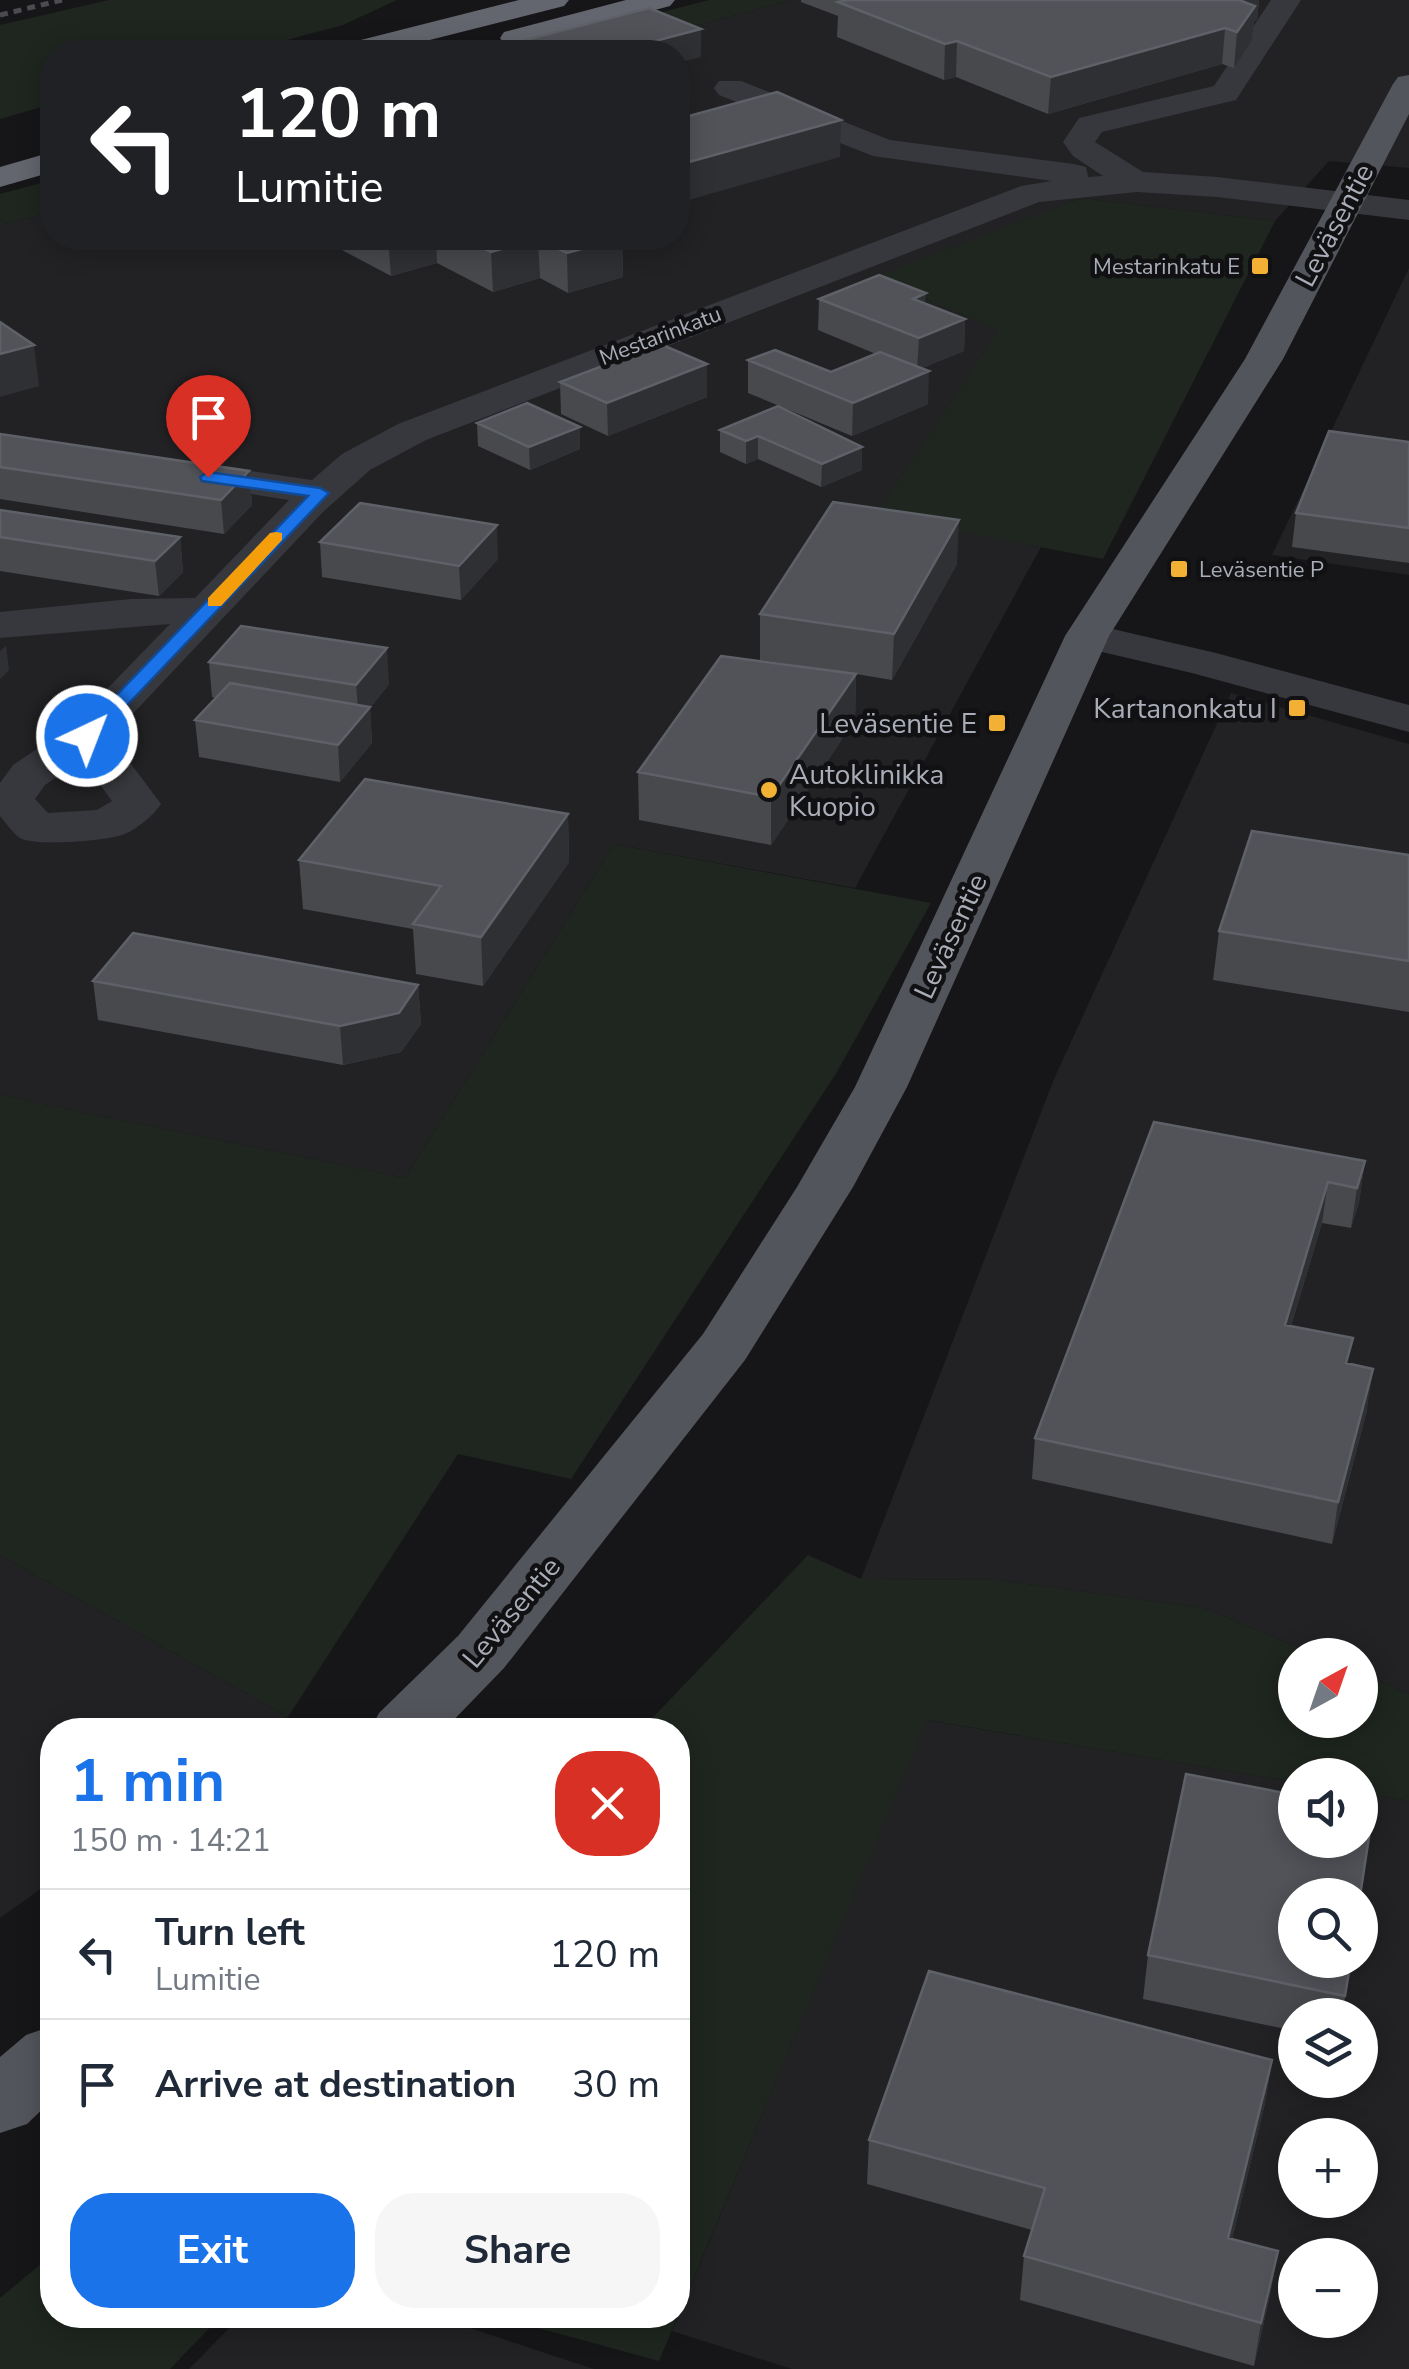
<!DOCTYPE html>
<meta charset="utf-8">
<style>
:root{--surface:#fff;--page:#f6f6f7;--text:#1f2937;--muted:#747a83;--line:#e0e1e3;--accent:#1a73e8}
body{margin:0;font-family:"Nunito Sans",sans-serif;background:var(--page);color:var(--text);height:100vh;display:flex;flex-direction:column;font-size:38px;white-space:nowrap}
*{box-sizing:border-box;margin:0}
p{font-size:32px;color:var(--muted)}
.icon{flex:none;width:55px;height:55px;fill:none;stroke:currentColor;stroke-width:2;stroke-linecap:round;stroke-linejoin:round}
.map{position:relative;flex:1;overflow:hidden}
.sheet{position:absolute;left:40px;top:1718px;width:650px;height:610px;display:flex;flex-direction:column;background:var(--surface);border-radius:40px;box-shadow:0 5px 25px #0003}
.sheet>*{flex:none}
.guide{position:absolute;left:40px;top:40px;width:650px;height:210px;border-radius:40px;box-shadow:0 5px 25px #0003;background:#202124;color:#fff;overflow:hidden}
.needle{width:65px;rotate:40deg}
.tools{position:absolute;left:1278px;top:1638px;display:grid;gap:20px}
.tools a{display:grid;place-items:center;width:100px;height:100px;border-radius:50%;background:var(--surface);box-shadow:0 5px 25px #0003;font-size:50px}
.pin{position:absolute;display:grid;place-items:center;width:85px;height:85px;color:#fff;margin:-102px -42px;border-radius:50% 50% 50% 0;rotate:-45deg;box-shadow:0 0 10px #0007}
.pin .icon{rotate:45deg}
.me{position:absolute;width:110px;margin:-55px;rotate:43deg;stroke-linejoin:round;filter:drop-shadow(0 0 8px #0008)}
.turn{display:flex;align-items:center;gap:35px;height:210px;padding:0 30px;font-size:45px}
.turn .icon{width:130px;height:130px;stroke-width:2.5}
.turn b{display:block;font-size:70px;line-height:85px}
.round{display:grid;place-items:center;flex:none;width:105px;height:105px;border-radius:40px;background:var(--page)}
.summary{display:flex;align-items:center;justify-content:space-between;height:170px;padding:0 30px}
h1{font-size:60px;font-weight:700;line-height:75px;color:var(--accent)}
.primary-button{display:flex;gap:20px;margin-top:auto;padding:20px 30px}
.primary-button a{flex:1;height:115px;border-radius:40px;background:var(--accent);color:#fff;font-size:40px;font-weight:700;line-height:115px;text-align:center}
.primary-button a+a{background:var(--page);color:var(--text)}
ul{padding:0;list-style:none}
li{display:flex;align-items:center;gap:30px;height:130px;padding:0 30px;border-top:2px solid var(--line)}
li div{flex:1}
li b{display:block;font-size:38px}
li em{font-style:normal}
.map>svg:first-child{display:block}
</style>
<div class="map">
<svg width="1409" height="2369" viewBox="0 0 1409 2369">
<rect width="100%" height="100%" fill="#161618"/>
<path fill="#222225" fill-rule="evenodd" d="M791 0H1409V168L1329 161 1275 221 1081 198 875 278 999 329 876 515 1041 547 855 888 614 844 405 1178 0 1095V225L52 212V238H678V52L648 30 703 24Z
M1409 268V575L1272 555Z
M1231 693 1409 744V1694L1360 1673V1655H1316L1204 1608 998 1580 861 1579 1054 1079Z
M0 1555 288 1717 269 1730H52V1881L0 1918Z
M926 1720 1295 1782V1840H1360V1792L1409 1801V2369H792L672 2331ZM1295 1895H1360V1960H1295ZM1295 2015H1360V2080H1295ZM1295 2135H1360V2200H1295ZM1295 2255H1360V2320H1295Z
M242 2315H430L594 2369H189Z"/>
<path fill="#1e261f" d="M109 0H397L343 25 242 52H52V104L0 119V25Z
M709 0H791L703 24 507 52Z
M52 180V212L0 225V194Z
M1081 198 1275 221 1103 559 875 516 998 330 874 277Z
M614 844 931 903 837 1072 571 1479 458 1454 288 1717 0 1555V1095L405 1178Z
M808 1555 861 1579 998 1580 1204 1608 1316 1655H1295V1720H1360V1673L1409 1694V1801L1360 1792V1775H1295V1782L927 1720 659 2361 491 2315H678V1730H641Z
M52 2255V2315H222L170 2369H0V2298Z"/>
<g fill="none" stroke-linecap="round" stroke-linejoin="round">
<path fill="#37383d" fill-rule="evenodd" d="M1271 0H1301L1236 100 1102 132 1095 142 1143 172 1217 177 1409 200V220L1217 197 1137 192 1039 202 426 440 370 470 323 512 111 737 161 804C153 816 138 828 125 834 108 841 38 846 22 839 14 835 6 823 0 816V783L13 765 71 726 170 624 0 638V612L131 599 195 598 289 500 161 480 155 472 161 464 175 460 312 480 342 454 398 424 1021 186 1052 181 873 156 719 95 714 88 719 81H741L890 140 1074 164 1086 167 1088 177 1103 176 1073 156 1063 142 1079 118 1214 86ZM82 760 112 801 97 810 48 813 35 799 45 785Z
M1087 623 1216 653 1409 705V732L1192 673 1072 645 1065 636 1072 627Z"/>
<path fill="#53555c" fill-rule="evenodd" d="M1409 75V114L1283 359 1109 636 907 1087 853 1187 745 1360 504 1668 444 1730H370L379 1713 458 1636 703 1334 797 1187 855 1087 1065 636 1245 359 1393 84 1398 77Z
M52 2026V2100L27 2124 0 2133V2057L26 2035Z"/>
<path fill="#63666e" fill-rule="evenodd" d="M519 0H569L564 6 382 52H333L337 46Z
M626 0H675L670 6 515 47 504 44 500 38 504 32Z
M52 152V172L0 187V167Z"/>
<path stroke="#4a4c52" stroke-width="5" stroke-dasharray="8 6" stroke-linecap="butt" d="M0 15 62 0"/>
</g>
<path fill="#47494d" d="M801 0H1259L1257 20 1254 21 1252 41 1234 68 1222 64 1048 114 956 77 944 80 837 37 838 16 801 2Z
M323 238H622L623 277 568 293 540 278 493 292 437 263 391 276 323 240Z
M819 299 925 303 965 319 964 351 922 368 928 404 852 436 748 393V360L831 372 876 354 818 330Z
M560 382 707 397 608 436 561 414Z
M477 423 580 427V449L530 470 478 446Z
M720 430 862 447V470L821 487 758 459 746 464 720 452Z
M0 434 249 471 252 505 224 534 0 499Z
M1409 442V563L1292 547 1296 513Z
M0 510 180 537 183 572 159 596 0 571Z
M320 542 498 559 461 600 322 577Z
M957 564 892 680 856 674 855 720 771 845 639 820 638 772 824 669 760 660V614Z
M209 662 389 684 370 708 372 743 340 782 199 757 195 720 216 698 212 697Z
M568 814 569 862 483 986 416 974 413 929 303 909 299 860Z
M1409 855V1012L1213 980 1219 931Z
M93 981 418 985 421 1024 401 1052 343 1065 98 1020Z
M1154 1122 1365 1161 1359 1202 1351 1228 1322 1223 1291 1326 1349 1364 1367 1410 1332 1544 1032 1479 1035 1438Z
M1148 1955 1351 1960 1342 2015H1295V2031L1143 1999Z
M1272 2060 1265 2103 1232 2239 1278 2251 1270 2295 1254 2366 1020 2300 1024 2256 1032 2230 867 2184 869 2140Z"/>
<path fill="#2f3033" d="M1224 0H1259L1257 20 1254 21 1252 41 1234 68 1237 32 1243 24 1225 29 1222 64 1048 114 1051 77Z
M701 29V57L678 63V52H613Z
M957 41 956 77 944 80 945 44Z
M841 120 840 157 678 203V165Z
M388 238H436L437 263 391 276Z
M622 238 623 277 568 293 567 253Z
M538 239 540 278 493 292 491 252Z
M926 293 924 325 913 299Z
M965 319 964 351 917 370 919 338Z
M34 345 39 386 0 397V354Z
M707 364V397L608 436 607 403Z
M929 371 928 404 852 436 853 403Z
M580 427V449L530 470 529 447Z
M758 436V459L746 464V441Z
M862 447V470L821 487 822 464Z
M249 471 252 505 224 534 221 500Z
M959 520 957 564 892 680 894 634Z
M497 525 498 559 461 600 459 566Z
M180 537 183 572 159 596 155 561Z
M6 646 9 670 0 679V651Z
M387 648 389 684 370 708 372 743 340 782 338 745 359 720 356 685Z
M856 674 855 720 771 845V797Z
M568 814 569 862 483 986 481 937Z
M418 985 421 1024 401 1052 343 1065 340 1026Z
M1365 1161 1359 1202 1351 1228 1357 1188Z
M1328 1182 1322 1223 1279 1366 1285 1325Z
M1373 1369 1367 1410 1332 1544 1338 1502Z
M1272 2060 1265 2103 1222 2281 1228 2238Z
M1278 2251 1270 2295 1254 2366 1261 2323Z"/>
<path fill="#525359" stroke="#5f6168" stroke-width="2.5" d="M847 0H1239L1255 6 1237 32 1225 28 1051 77 957 41 945 44 838 2Z
M649 8 701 29 613 52H511L498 47Z
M777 92 841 120 678 165V119Z
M462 238H621L567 253 538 239 491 252Z
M879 275 926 293 913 299 965 319 919 338 819 299Z
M0 322 34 345 0 354Z
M660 344 707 364 607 403 560 382Z
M775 350 831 372 880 352 929 371 853 403 748 360Z
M527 403 580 427 529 447 477 423Z
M778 406 862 447 822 464 758 436 746 441 720 430Z
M1329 431 1409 442V528L1296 513Z
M0 434 249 471 221 500 0 467Z
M833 502 959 520 894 634 760 614Z
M360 503 497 525 459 566 320 542Z
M0 510 180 537 155 561 0 537Z
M241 626 387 648 356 685 209 662Z
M721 656 856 674 771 797 638 772Z
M230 683 370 707 338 745 195 720Z
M365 779 568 814 481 937 413 924 441 886 299 860Z
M1252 831 1409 855V961L1219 931Z
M133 933 418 985 399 1013 340 1026 93 981Z
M1154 1122 1365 1161 1357 1188 1328 1182 1285 1325 1353 1338 1346 1363 1373 1369 1338 1502 1035 1438Z
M1186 1774 1295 1795V1840H1360V1808L1373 1811 1360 1896 1295 1895V1960H1351L1345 1996 1148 1955Z
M929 1971 1272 2060 1228 2238 1278 2251 1261 2323 1024 2256 1045 2188 869 2140Z"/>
<path fill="#1a73e8" stroke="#114b97" stroke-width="2.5" d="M208 472 320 488 329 493 94 740H81V732L308 496 202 481 200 477Z"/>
<path fill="#f59e0b" d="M276 532 282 533V540L221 606H208V598L270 533Z"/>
<g fill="#f2b134" stroke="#111113" stroke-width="4">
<rect x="1250" y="256" width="20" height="20" rx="5"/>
<rect x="1169" y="559" width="20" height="20" rx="5"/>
<rect x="1287" y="698" width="20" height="20" rx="5"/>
<rect x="987" y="713" width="20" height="20" rx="5"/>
<circle cx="769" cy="790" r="10"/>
</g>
<g text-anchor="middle" stroke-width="9" stroke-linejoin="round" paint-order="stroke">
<g font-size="22" fill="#a8adb8" stroke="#111113" text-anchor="end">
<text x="1240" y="274">Mestarinkatu E</text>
<text x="1199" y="577" text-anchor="start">Leväsentie P</text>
</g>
<g font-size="22" fill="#a8adb8" stroke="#111113">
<text transform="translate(660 335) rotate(-21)" y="8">Mestarinkatu</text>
</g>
<g font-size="28" fill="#a8adb8" stroke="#111113">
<text transform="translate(1334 225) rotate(-62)" y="10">Leväsentie</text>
<text transform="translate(950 936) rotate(-65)" y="10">Leväsentie</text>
<text transform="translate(511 1612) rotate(-50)" y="10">Leväsentie</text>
</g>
<g font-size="28" fill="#a8adb8" stroke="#111113" text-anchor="end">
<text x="1277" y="718">Kartanonkatu I</text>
<text x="977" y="733">Leväsentie E</text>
<text x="789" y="784" text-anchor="start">Autoklinikka<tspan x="789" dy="32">Kuopio</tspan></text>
</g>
</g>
</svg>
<div class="tools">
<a><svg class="needle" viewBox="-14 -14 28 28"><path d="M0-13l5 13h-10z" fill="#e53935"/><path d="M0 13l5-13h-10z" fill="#747a83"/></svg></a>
<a><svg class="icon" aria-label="sound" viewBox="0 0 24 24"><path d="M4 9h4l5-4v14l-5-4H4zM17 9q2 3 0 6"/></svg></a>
<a><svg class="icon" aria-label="search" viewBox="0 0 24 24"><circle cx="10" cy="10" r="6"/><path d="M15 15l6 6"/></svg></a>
<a><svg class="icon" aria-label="layers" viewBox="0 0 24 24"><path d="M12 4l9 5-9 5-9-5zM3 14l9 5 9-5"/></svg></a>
<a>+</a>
<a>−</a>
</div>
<div class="pin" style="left:208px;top:477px;background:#d93025"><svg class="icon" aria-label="arrive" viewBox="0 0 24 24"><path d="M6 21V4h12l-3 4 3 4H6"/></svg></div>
<svg class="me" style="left:87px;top:736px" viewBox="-20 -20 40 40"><circle r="17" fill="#1a73e8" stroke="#fff" stroke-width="3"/><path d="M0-11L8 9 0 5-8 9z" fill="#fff"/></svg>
<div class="guide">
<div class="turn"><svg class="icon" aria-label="left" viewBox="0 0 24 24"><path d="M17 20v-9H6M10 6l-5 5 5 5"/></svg><div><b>120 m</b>Lumitie</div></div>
</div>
<section class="sheet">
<div class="summary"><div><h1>1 min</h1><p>150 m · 14:21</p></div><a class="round" style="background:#d93025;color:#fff"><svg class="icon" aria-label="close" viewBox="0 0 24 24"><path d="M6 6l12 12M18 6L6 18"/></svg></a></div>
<ul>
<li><svg class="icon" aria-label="left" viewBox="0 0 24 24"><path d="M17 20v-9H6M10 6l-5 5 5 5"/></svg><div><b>Turn left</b><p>Lumitie</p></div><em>120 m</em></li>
<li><svg class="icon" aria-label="arrive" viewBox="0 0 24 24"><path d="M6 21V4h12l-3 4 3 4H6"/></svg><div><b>Arrive at destination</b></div><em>30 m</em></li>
</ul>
<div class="primary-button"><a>Exit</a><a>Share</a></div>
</section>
</div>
